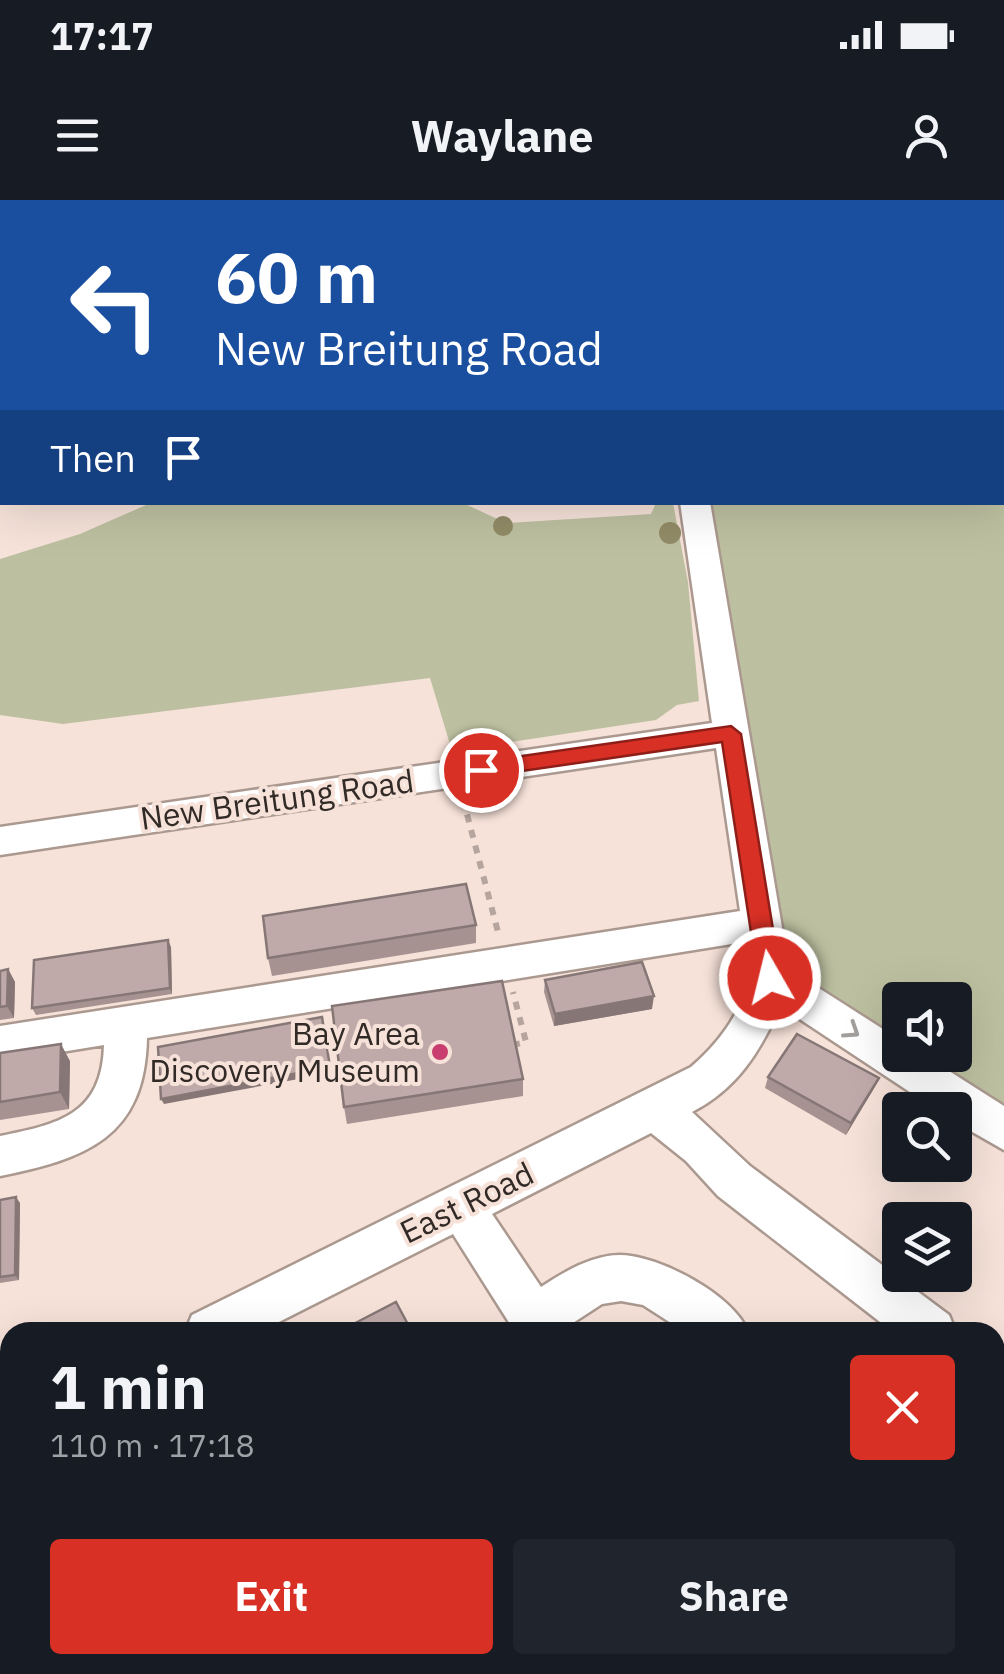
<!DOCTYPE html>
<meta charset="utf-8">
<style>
:root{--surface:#171b24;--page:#20242c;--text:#f1f3f6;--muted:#9ea1a6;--accent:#d93025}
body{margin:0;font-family:"IBM Plex Sans",sans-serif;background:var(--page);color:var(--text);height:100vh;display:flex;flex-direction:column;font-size:38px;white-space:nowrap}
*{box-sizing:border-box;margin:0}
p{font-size:32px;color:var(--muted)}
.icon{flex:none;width:55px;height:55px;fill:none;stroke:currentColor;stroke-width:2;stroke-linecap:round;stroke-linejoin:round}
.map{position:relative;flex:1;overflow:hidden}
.sheet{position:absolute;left:0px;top:1122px;width:1005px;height:352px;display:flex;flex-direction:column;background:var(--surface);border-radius:30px 30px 0 0;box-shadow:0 10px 40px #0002}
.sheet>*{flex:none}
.hud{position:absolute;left:0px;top:0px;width:1005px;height:305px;box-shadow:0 10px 40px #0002;background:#1a4fa0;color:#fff;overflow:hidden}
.controls{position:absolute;left:882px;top:782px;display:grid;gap:20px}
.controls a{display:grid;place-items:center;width:90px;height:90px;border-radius:10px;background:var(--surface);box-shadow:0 10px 40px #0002;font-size:50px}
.pin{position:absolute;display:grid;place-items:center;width:85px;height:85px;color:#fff;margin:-42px;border:5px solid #fff;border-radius:50%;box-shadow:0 2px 10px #0007}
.me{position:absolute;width:110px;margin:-55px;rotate:352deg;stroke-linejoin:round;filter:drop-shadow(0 0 8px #0008)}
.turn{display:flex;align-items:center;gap:35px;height:210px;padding:0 50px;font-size:45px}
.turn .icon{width:130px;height:130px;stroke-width:2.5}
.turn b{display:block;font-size:70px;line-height:85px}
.then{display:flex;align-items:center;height:95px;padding:0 50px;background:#0003;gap:20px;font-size:38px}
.round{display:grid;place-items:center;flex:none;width:105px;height:105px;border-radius:10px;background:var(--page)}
.summary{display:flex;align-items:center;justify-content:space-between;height:170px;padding:0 50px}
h1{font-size:60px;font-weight:700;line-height:75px}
.primary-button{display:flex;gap:20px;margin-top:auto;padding:20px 50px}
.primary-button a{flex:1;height:115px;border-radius:10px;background:var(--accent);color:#fff;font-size:40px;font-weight:700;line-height:115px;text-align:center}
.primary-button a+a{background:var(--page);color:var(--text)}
.status{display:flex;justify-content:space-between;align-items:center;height:70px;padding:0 50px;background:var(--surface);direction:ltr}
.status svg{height:28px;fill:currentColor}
header{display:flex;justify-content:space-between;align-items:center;height:130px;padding:0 50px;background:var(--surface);font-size:45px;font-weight:700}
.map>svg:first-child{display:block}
</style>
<div class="status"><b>17:17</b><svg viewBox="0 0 49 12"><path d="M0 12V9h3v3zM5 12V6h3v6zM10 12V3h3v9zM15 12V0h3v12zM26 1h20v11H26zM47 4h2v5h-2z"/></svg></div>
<header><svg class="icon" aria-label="menu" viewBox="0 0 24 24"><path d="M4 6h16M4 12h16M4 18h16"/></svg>Waylane<svg class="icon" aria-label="person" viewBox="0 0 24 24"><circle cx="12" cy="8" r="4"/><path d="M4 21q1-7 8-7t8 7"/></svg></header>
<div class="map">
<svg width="1004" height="1474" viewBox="0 0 1004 1474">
<rect width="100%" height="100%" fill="#f6e2d9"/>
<path fill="#bdc0a0" d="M446 0H1004V134L1002 2Z
M1003 158 1004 159V906L925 855H955V800H900V839L787 766 712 303 1002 302Z
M153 302 463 303 506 323 651 314 656 303H673L688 382 699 501 677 505 656 520 452 551 430 478 63 524 0 515V359L80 334Z
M0 1257 10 1273V1465H129L134 1474H0Z"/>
<path fill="#a7d2d8" d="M62 0H432L436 2H59Z"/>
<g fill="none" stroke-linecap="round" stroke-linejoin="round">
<g stroke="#ab9990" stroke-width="5">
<path id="minor" d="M434 0H458L460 2H436Z
M1002 139H1004V156H1002Z
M680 302H710L789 769 900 840V855H924L1004 906V950L955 922V910H937L780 806C761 851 737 889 692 912L750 966 949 1115 956 1132H893L718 996 686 961 651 933 492 1014 541 1087C564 1072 592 1055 620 1055 659 1055 735 1096 748 1132H685L643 1105 621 1101 602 1104 559 1132H515L453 1034 259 1132H185L192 1115 691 867C717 845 740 815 748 781 751 770 746 754 744 742L147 838C145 938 85 959 0 976V936C59 924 102 915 104 845L0 862V826L740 711 716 548 0 655V627L712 523Z
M995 1156 1004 1160V1213L995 1209Z
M10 1207V1259L0 1264V1212Z
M995 1304 1004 1308V1364L995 1360Z"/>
</g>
<path stroke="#b5a59e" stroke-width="4" stroke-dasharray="5 5" stroke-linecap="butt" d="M243 2 251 0"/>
<path stroke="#b5a59e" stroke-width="6" stroke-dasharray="8 8" stroke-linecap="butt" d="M463 599 498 732
M512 845 526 842 513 792"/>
<use href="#minor" fill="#fff" fill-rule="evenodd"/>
</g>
<g fill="#928b67">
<circle cx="503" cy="326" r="10"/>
<circle cx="670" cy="333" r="11"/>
</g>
<path fill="#a59291" d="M476 725V743L272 776 268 758Z
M171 747 172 794 36 815 32 808Z
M8 769 15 782 14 818 0 820V771Z
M545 780 652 809 554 826 544 792Z
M0 853 70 861 69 909 0 920Z
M768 877 879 878 846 935 765 888Z
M523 879V896L347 924 344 907Z
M0 1000 20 1003 19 1080 0 1083Z"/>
<path fill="#867776" d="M168 740 171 747 172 794 170 788Z
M8 769 15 782 14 818 7 806Z
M654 796 652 809 554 826 555 814Z
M322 817 331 873 164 904 161 899Z
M61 844 70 861 69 909 60 892Z
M879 878 873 890 846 935 851 923Z
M16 997 20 1003 19 1080 15 1075Z"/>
<path fill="#c0aaa9" stroke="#867776" stroke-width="2.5" d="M466 684 476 725 268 758 263 716Z
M168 740 170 788 32 808 34 760Z
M642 762 654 796 555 814 545 780Z
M8 769 7 806 0 807V771Z
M502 781 523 879 344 907 332 806Z
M322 817 330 867 161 899 158 847Z
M797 834 879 878 851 923 768 877Z
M61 844 60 892 0 902V853Z
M16 997 15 1075 0 1077V1000Z
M396 1102 412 1132H338Z"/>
<defs><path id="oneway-chevron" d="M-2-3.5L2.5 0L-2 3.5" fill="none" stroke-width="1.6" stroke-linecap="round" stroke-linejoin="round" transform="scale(2.5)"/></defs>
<use stroke="#a29f9d" href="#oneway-chevron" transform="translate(852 831) rotate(33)"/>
<path fill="#d93025" stroke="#8d1f18" stroke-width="2.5" d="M731 526 741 534 781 778 778 785H762L758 778 722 542 481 577 471 570 481 562Z"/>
<circle fill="#c93d6f" stroke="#f6e2d9" stroke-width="4" cx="440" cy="852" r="10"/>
<g text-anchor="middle" stroke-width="8" stroke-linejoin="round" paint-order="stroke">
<g font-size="32" fill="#312a26" stroke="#f6e2d9">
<text transform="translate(277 600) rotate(-8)" y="11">New Breitung Road</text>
<text transform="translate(467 1003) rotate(-26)" y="11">East Road</text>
</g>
<g font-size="32" fill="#312a26" stroke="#f6e2d9" text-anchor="end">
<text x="420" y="845">Bay Area<tspan x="420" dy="37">Discovery Museum</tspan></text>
</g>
</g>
</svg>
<div class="controls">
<a><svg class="icon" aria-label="sound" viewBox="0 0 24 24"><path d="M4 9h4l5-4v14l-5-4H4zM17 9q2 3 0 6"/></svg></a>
<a><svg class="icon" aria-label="search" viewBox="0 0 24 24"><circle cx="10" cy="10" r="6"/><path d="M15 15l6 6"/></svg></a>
<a><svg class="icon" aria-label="layers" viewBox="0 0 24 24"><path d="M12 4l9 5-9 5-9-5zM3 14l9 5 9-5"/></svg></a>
</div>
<div class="pin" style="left:481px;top:570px;background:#d93025"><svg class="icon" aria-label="arrive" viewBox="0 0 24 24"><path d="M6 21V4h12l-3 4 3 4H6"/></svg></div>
<svg class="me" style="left:770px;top:778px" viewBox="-20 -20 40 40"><circle r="17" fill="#d93025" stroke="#fff" stroke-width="3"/><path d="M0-11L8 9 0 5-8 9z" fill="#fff"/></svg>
<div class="hud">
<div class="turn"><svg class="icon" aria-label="left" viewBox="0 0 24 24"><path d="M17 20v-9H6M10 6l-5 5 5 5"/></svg><div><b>60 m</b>New Breitung Road</div></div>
<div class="then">Then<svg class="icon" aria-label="arrive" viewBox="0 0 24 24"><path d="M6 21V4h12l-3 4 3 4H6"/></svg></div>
</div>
<section class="sheet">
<div class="summary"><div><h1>1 min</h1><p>110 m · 17:18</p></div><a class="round" style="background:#d93025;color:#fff"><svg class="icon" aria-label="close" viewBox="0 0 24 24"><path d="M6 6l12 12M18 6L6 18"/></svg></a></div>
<div class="primary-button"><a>Exit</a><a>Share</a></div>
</section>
</div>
